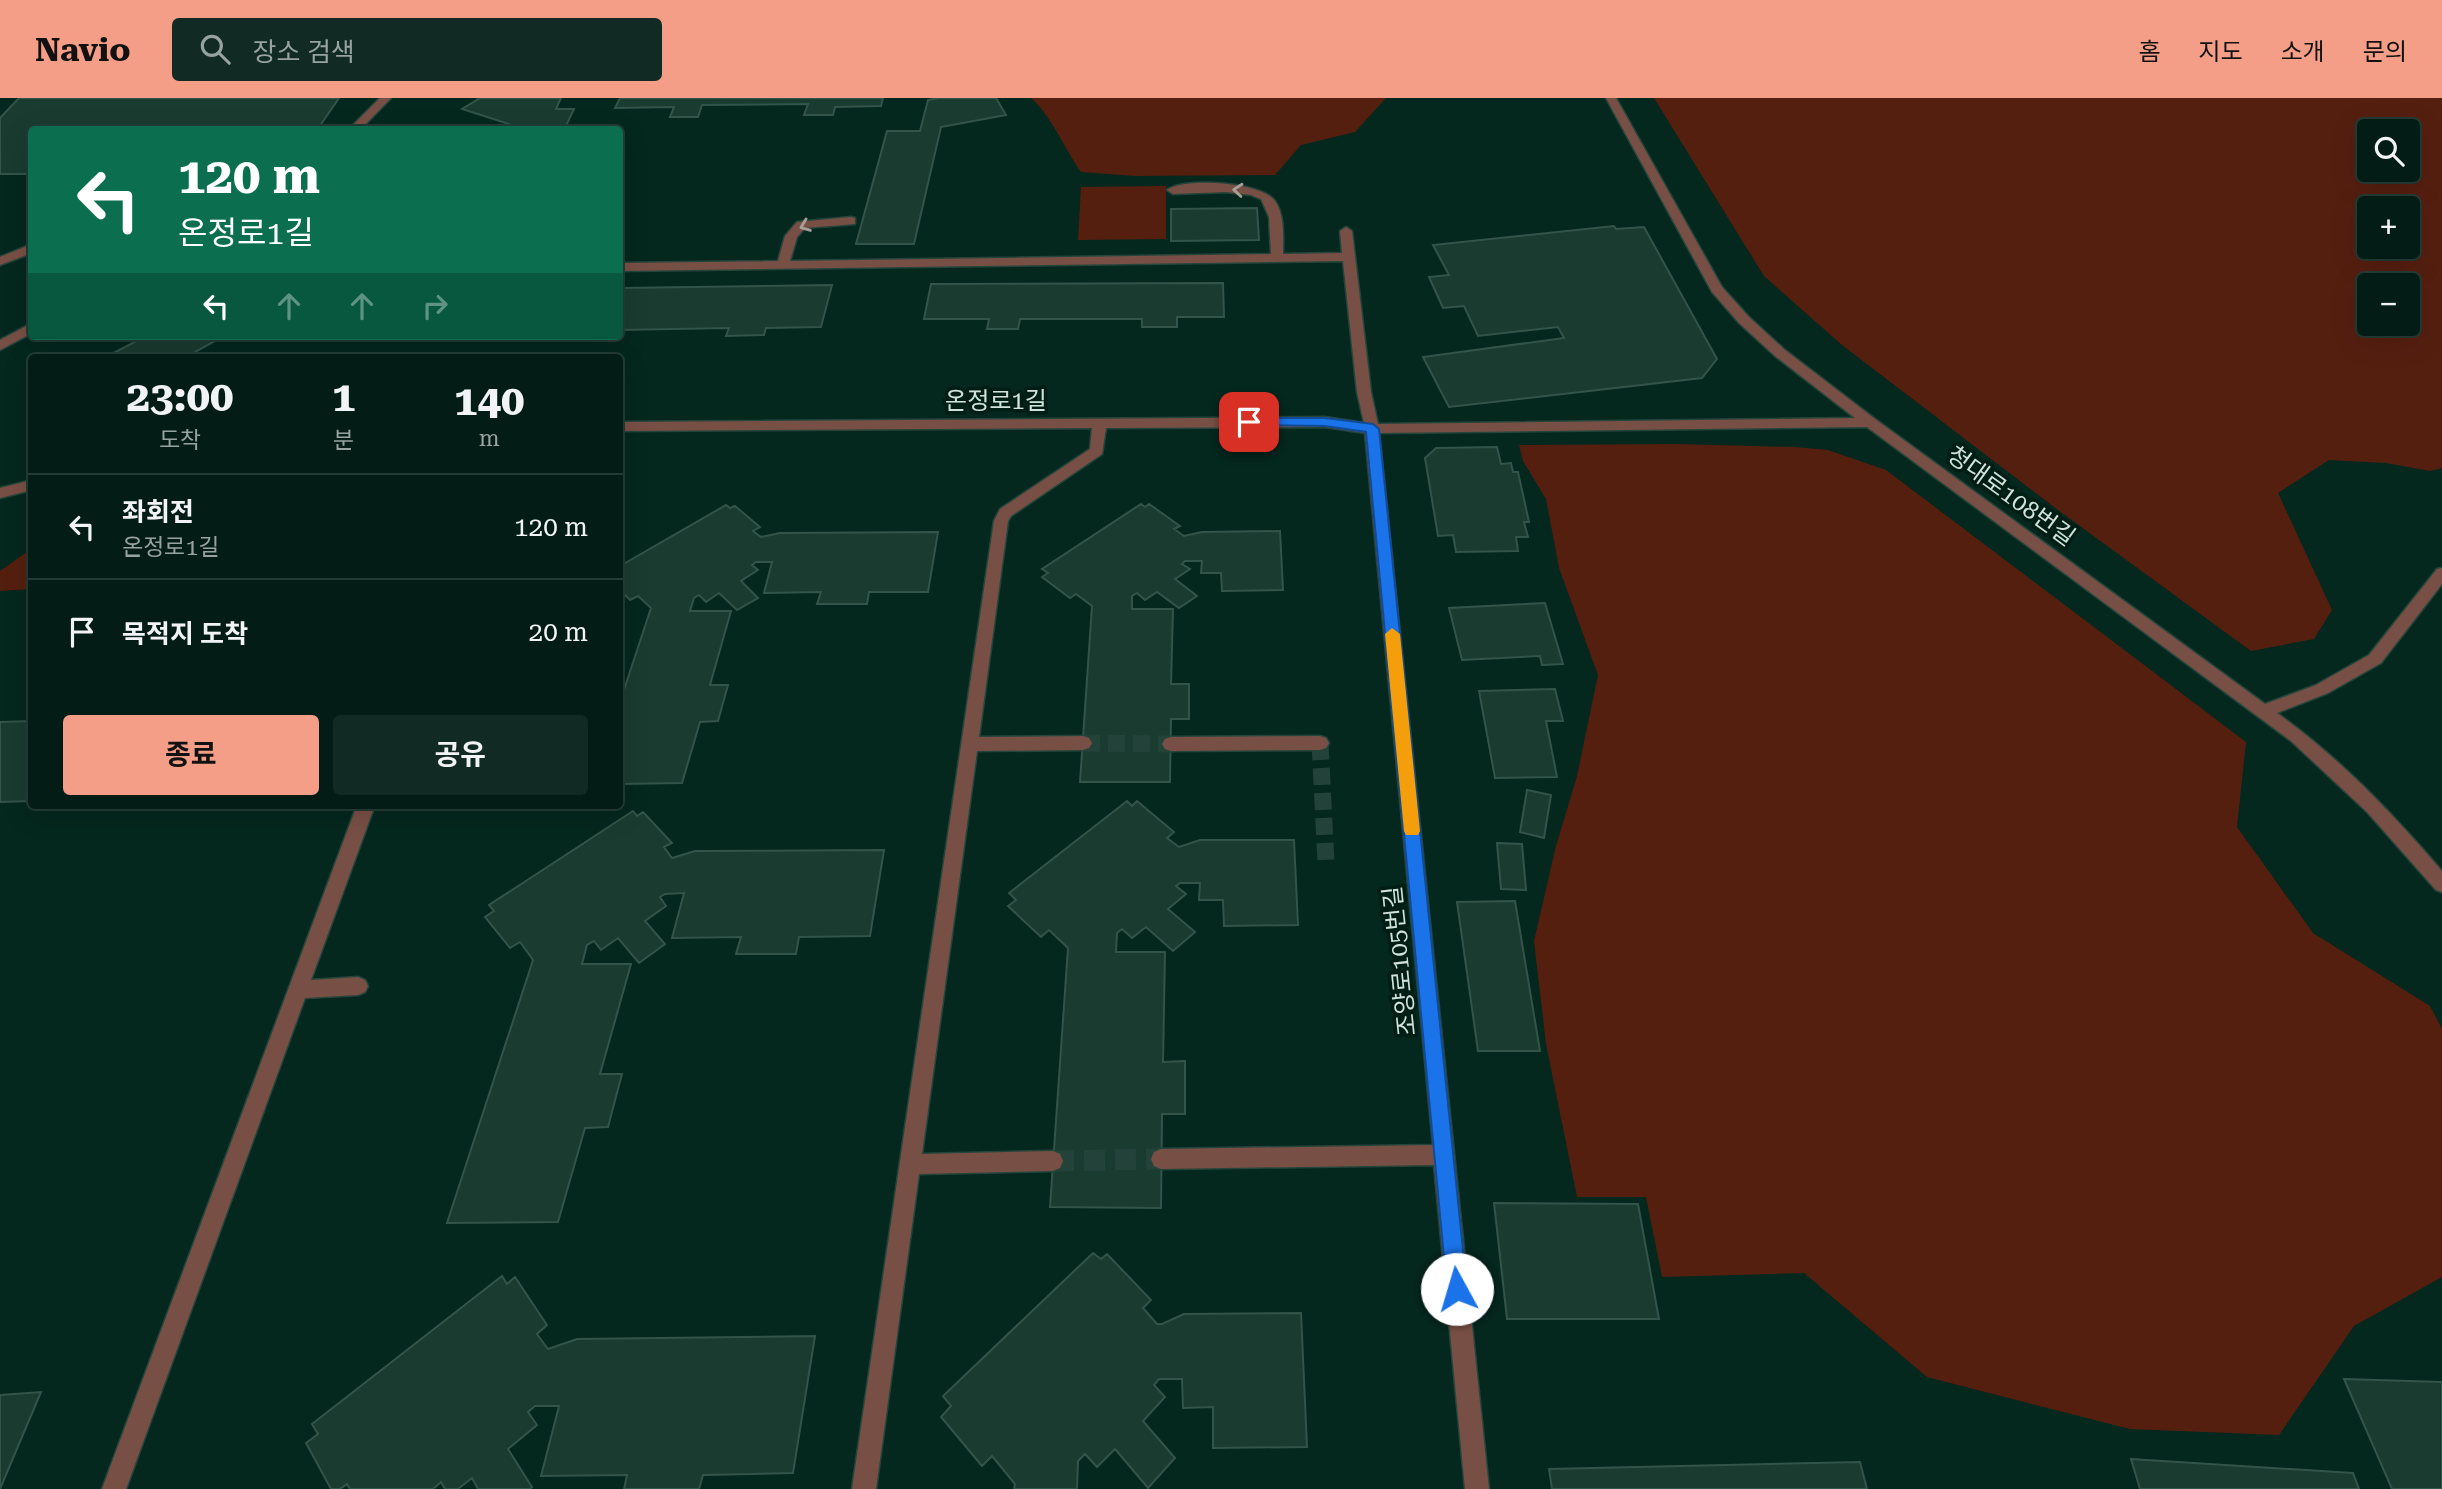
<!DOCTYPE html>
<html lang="ko">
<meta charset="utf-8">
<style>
:root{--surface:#031d16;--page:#112a23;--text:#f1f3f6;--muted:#97a2a1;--line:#243b35;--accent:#f49e87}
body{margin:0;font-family:"Roboto Serif","Noto Sans KR",serif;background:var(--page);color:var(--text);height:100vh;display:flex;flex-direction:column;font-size:26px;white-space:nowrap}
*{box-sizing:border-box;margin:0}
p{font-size:23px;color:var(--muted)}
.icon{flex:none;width:38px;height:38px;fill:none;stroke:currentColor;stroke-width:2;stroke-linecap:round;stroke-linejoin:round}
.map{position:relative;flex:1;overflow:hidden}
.sheet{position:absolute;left:28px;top:256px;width:595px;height:455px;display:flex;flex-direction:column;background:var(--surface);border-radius:7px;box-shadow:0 7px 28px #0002,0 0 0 2px var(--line)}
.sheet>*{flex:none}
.guide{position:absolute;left:28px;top:28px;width:595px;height:214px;border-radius:7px;box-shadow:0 7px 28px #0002,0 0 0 2px var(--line);background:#0b6e4f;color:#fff;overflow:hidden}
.controls{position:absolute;left:2357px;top:21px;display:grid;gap:14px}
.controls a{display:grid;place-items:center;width:63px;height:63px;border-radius:7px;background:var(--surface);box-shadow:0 7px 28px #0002,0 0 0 2px var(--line);font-size:35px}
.pin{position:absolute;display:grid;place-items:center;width:60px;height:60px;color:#fff;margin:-30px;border-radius:14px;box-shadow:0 4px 10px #0006}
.me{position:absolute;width:77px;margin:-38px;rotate:354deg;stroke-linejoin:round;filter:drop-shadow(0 0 5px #0008)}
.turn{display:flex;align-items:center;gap:24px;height:147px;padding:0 35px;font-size:32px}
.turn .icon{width:91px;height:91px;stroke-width:2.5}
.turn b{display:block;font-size:49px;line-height:60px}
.lanes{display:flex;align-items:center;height:66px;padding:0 35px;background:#0003;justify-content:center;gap:35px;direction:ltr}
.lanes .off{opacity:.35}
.eta{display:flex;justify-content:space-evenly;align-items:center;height:119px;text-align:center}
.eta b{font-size:42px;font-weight:700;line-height:49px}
.cta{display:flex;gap:14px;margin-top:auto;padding:14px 35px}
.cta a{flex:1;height:80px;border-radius:7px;background:var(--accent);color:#111;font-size:28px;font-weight:700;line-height:80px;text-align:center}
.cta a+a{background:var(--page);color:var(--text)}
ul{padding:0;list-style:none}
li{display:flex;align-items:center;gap:21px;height:105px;padding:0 35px;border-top:2px solid var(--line)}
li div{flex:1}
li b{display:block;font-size:26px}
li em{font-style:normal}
header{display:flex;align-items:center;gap:42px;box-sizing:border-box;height:98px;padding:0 35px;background:var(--accent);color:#111}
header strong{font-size:33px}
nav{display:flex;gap:38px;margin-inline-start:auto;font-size:24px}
.search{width:490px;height:63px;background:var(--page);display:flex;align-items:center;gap:18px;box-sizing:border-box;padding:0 24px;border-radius:7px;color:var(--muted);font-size:26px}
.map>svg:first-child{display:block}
</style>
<header>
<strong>Navio</strong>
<div class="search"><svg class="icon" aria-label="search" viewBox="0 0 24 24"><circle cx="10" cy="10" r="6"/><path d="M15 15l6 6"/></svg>장소 검색</div>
<nav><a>홈</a><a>지도</a><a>소개</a><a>문의</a></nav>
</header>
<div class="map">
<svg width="2442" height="1391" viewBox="0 0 2442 1391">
<rect width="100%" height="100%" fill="#04271e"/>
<path fill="#551f10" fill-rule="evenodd" d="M1031 0H1385V1L1355 34 1301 47 1275 77 1135 78 1081 74C1065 51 1050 16 1031 0Z
M1654 0H2442V370L2430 373 2386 365 2329 362 2278 395 2332 512 2314 541 2251 553 2058 412 1842 247 1764 178ZM2370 33H2408V72H2370ZM2370 110H2408V149H2370ZM2370 187H2408V226H2370Z
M1166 88V141L1078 142 1081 89Z
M1675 346 1795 349 1828 352 1886 372 2246 644 2237 729 2313 835 2430 908 2442 931V1179L2354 1228 2279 1337 2130 1331 1927 1279 1804 1175 1662 1179 1646 1099H1577L1546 946 1534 843 1556 748 1577 678 1598 577 1559 470 1546 401 1523 363 1519 347Z
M31 451V491L0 493V473Z"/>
<path fill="#1a3b30" stroke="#335449" stroke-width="2" d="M19 0H339L317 32H32V76H0V20Z
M480 0H561L556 11H574L564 32H513L515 28 462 11Z
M620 0H883L881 8 835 9 833 17H804L808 6 702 7 698 19H670L674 9 615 10Z
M939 0H996L1006 17 941 29 914 146H856L887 33H920L928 2Z
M1257 110 1259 142 1171 143V111Z
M1614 128 1616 131 1644 129 1717 261 1702 280 1449 309 1423 259 1564 240 1558 229 1478 238 1464 208 1443 210 1429 179 1449 177 1433 147Z
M1223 185 1224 219H1177V229H1142V221H1020L1018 231H987L989 221H924L931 186Z
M832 187 821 229 766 230 764 237 726 238 729 230 620 232V190Z
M146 238H224L186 259H106Z
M1497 349 1501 366 1511 365 1513 374H1518L1529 424H1524L1528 439H1516L1518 453 1456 454 1453 437 1438 438 1425 360 1436 350Z
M1141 406 1145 409 1149 406 1180 428 1174 431 1184 438 1202 434 1280 433 1283 492 1222 493 1221 475H1201L1202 463H1185L1182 466 1190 471 1175 481 1197 498 1179 510 1157 494 1145 502 1137 495 1132 498V511H1173L1171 586H1189V621H1171L1170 684H1080L1092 508 1076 496 1070 500 1042 479 1048 475 1042 471Z
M726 407 730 410 735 408 760 429 753 433 761 439 780 435 938 434 928 494H869L867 506H817L821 494 764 495 772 464H756L752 467 758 472 741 483 758 500 737 512 719 495 706 504 699 497 694 500 690 513H731L710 587H728L718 623 700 624 682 685 620 686V604L651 510 638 498 630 502 620 492V468Z
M1545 505 1563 566 1542 567 1540 558 1462 562 1449 510Z
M1555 591 1563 623H1546L1557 679 1495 680 1479 593Z
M32 623V703L0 704V624Z
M1527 692 1551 697 1544 740 1520 734Z
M1127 703 1132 708 1137 703 1174 734 1167 740 1179 749 1200 742H1294L1298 827 1224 828 1223 802H1199L1200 785H1180L1176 788 1186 796 1168 811 1195 834 1173 853 1146 829 1132 840 1122 831 1117 835 1116 854H1165L1163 964 1185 963V1016H1162L1161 1110 1050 1109 1068 850 1049 832 1041 839 1008 808 1016 802 1009 795Z
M633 713 637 718 643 714 672 745 664 749 672 760 695 753 884 752 870 838 799 839 796 856H736L741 839 672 840 684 795 665 796 660 799 666 808 645 823 665 846 639 865 618 840 601 852 594 843 587 847 582 866H631L600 976H622L608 1029 585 1030 558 1124 447 1125 533 862 520 844 510 850 485 819 494 813 489 807Z
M1497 745 1522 746 1526 792 1501 791Z
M1515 803 1540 953H1478L1457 804Z
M1494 1105 1638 1106 1659 1221H1507Z
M1093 1155 1101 1161 1107 1156 1151 1202 1143 1210 1157 1226H1162L1184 1216 1301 1215 1307 1349 1213 1350V1309L1183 1310 1182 1281H1159L1154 1287 1165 1299 1143 1323 1175 1360 1148 1390 1115 1351 1097 1369 1085 1356 1078 1363 1077 1391H1014L1015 1386 992 1358 982 1368 941 1319 951 1308 943 1298Z
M502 1178 507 1186 515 1179 547 1227 537 1236 548 1251 577 1241 815 1238 793 1375 703 1377 699 1391H624L627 1377 541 1378 559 1308H535L528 1314 537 1327 508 1351 532 1389 530 1391H478L472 1380 458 1391H445L441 1384 433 1391H350L347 1386 340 1391H331L306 1345 318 1336 312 1326Z
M2344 1281 2442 1284V1391H2392Z
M41 1294 0 1391V1297Z
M2131 1361 2353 1375 2359 1391H2140Z
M1860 1364 1867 1391H1552L1549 1371Z"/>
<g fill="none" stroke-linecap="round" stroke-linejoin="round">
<path stroke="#23433a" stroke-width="17" stroke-dasharray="17 8" stroke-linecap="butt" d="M1083 645 1171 646
M1320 645 1326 765"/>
<path stroke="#23433a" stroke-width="21" stroke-dasharray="21 10" stroke-linecap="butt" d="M1053 1063 1161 1061"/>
<g stroke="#25453c" stroke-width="3">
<path id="minor" d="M380 0H391L360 32H348Z
M1606 0H1616L1722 189 1749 219 1785 252 1875 321 2265 606 2316 587 2369 557 2437 471 2442 470V486L2381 565 2328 595 2277 615C2340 660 2392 715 2442 773V794L2436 792 2367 714 2291 643 1867 329 1379 335 1489 1391H1465L1434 1067 1161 1071 1154 1068 1151 1061 1154 1054 1161 1051 1433 1047 1365 335 1325 329 1106 330 1102 356 1011 418 1008 423 979 639 1083 638 1089 640 1092 645 1089 650 1083 652 977 653 922 1056 1053 1053 1060 1056 1063 1063 1060 1070 1053 1073 919 1076 876 1391H852L994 423 1000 411 1090 351 1092 330 620 333V324L1325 319 1364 325 1357 294 1343 163 620 173V165L778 163 785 138 797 124 851 119 855 120V126L805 130 797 139 790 163 1271 156 1269 119 1261 101 1251 97 1226 94 1173 96 1167 92C1184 79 1262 84 1275 103 1285 117 1283 140 1283 156L1342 155 1340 133 1346 129 1352 133 1371 294 1378 326 1855 320 1775 258 1739 225 1712 194Z
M32 146V155L0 167V159Z
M32 225V235L0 252V242Z
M32 382V392L0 400V390Z
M1320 638 1326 640 1329 645 1326 650 1320 652 1171 653 1165 651 1162 646 1165 641 1171 639Z
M357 707H375L311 882 358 879 365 882 368 888 365 894 358 897 305 900 126 1391H102Z"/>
</g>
<use href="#minor" fill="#784f44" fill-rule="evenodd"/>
</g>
<defs><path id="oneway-chevron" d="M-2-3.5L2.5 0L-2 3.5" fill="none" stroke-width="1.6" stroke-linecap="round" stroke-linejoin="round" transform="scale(1.75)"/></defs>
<g stroke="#a8a097">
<use href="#oneway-chevron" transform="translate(1238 92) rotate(-175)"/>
<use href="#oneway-chevron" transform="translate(805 128) rotate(159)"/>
</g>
<path fill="#1a73e8" stroke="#114b97" stroke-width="2" d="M1249 320H1325L1373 326 1379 331 1467 1191 1465 1198 1457 1201 1450 1198 1447 1191 1366 334 1325 328 1245 327 1243 324Z"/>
<path fill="#f59e0b" d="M1392 530 1400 536 1420 733 1418 737H1406L1404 733 1385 536Z"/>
<g text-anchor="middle" stroke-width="7" stroke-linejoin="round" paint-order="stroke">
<g font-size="24" fill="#d0e2db" stroke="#001e14">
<text x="996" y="311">온정로1길</text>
<text transform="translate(2011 398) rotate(36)" y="8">청대로108번길</text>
<text transform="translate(1400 863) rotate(-96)" y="8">조양로105번길</text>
</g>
</g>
</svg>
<div class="controls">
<a><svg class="icon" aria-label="search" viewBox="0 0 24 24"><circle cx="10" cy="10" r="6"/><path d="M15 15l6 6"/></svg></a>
<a>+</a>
<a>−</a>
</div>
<div class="pin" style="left:1249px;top:324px;background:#d93025"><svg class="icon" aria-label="arrive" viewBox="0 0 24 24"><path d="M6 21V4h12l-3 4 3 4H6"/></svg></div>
<svg class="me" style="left:1457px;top:1191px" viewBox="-20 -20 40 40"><circle r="19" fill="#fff"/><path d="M0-13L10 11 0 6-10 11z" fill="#1a73e8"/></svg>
<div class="guide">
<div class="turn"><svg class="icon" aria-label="left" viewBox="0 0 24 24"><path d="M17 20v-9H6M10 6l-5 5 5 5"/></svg><div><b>120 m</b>온정로1길</div></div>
<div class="lanes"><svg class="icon" aria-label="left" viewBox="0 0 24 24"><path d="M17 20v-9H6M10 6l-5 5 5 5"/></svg><svg class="icon off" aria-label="ahead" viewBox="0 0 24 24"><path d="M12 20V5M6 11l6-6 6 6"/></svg><svg class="icon off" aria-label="ahead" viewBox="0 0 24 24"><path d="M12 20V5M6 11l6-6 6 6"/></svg><svg class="icon off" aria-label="right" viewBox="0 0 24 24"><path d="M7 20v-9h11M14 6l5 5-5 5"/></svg></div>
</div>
<section class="sheet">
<div class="eta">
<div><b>23:00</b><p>도착</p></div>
<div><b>1</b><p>분</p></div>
<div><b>140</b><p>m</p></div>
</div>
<ul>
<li><svg class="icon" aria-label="left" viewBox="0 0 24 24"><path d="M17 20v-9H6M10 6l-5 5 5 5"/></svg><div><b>좌회전</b><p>온정로1길</p></div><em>120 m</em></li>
<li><svg class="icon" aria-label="arrive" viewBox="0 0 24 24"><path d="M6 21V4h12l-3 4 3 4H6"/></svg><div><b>목적지 도착</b></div><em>20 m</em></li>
</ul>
<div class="cta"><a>종료</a><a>공유</a></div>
</section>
</div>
